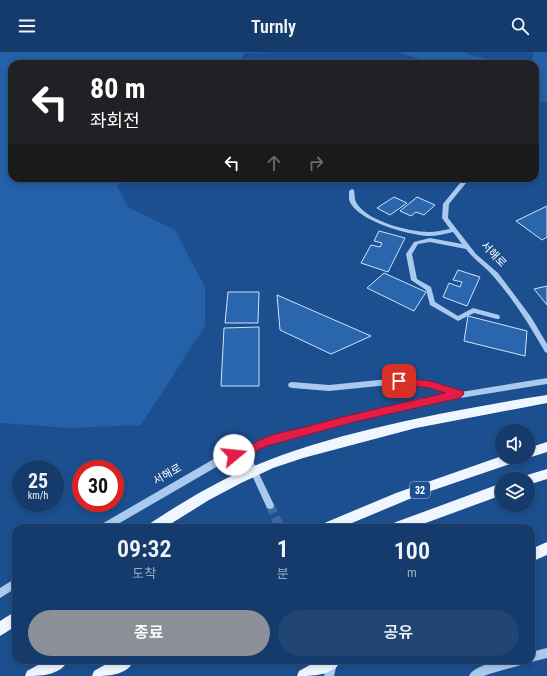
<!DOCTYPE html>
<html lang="ko">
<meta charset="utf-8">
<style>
:root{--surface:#143b6b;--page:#214673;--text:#f1f3f6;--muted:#9dadc1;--line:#33557e;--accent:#8c9099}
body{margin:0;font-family:"Roboto Condensed","Noto Sans KR",sans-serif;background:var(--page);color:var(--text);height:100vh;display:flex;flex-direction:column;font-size:15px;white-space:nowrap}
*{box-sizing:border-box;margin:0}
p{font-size:13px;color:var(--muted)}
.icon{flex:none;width:22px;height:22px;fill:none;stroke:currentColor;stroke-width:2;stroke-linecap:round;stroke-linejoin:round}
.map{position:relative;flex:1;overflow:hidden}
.drawer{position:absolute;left:12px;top:472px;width:523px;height:140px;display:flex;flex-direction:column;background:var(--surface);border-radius:12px;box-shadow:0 2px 6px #0003,0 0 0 1px var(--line)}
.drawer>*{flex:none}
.banner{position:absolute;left:8px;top:8px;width:531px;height:122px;border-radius:12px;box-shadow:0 2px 6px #0003,0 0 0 1px var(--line);background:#202124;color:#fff;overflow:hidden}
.controls{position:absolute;left:495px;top:372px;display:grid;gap:8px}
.controls a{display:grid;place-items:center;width:40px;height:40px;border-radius:50%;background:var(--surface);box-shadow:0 2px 6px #0003,0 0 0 1px var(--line);font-size:20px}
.speed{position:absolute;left:12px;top:408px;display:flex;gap:8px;font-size:20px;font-weight:700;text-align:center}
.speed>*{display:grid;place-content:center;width:52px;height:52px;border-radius:50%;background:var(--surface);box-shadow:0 2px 6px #0003,0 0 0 1px var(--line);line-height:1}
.speed small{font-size:10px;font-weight:400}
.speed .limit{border:6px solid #d22;background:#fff;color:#111}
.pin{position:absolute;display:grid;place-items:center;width:34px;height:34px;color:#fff;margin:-17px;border-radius:8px;box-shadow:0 2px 6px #0006}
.me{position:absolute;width:44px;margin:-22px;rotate:73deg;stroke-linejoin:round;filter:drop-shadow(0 0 3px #0008)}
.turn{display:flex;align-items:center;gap:14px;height:84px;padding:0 16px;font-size:18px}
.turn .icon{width:52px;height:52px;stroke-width:2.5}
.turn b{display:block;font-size:28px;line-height:34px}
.lanes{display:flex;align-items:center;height:38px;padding:0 16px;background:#0003;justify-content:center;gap:20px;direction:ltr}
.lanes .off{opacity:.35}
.eta{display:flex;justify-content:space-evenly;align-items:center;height:68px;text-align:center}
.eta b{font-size:24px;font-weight:600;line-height:28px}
.cta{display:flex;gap:8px;margin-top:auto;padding:8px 16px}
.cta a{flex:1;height:46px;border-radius:24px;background:var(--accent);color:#fff;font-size:16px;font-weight:600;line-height:46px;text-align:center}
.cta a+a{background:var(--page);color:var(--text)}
header{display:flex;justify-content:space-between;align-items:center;height:52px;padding:0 16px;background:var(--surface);font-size:18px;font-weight:600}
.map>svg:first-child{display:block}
</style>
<header><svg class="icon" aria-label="menu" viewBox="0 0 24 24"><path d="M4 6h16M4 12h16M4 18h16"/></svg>Turnly<svg class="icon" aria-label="search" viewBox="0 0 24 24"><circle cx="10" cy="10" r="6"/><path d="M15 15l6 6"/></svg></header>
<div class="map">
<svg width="547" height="624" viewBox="0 0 547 624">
<rect width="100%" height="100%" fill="#1b4f8f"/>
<path fill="#2461a8" d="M0 0H291L244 1 241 11 243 12H12V126H126L117 134 128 155 175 178 205 235V274L141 373 69 376 0 371Z
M397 0H465L467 2 492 8 496 12H438Z
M534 0H547V49L540 51 535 50V12H531Z"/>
<path fill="#2a66ad" stroke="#cfe3fa" d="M394 145 407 151 390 163 377 156Z
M417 145 435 153 424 163 416 160 411 164 400 159Z
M547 154V185L542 188 516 169Z
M379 179 405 186 388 220 361 211 371 193 380 195 382 191 374 189Z
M458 218 480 225 467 254 443 245 449 231 460 235 462 230 453 228Z
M384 221 426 240 414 259 367 236Z
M547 234V253L534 237Z
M228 240H259L258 271H225Z
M277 243 371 284 331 302 280 278Z
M468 264 527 279 525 304 464 289Z
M259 275V334H221L224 276Z"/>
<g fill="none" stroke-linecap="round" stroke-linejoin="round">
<path stroke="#3d69a0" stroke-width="9" stroke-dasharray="9 4.5" stroke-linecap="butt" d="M270 453 280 476"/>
<path fill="#a9c9ee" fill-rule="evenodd" d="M461 126H467L466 131 449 152 448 166 476 202 498 221 531 265 547 292V301L545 300C530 274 514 248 494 225 486 215 474 208 466 197L430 190 418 192 412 202 417 227 431 235 435 250 458 264 473 256 499 263 500 265 499 267H497L474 261 458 269 430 253 426 238 411 228 406 202 414 190 430 186 462 192 453 180C445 182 437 184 428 184 409 183 356 169 349 148 349 146 349 142 349 139L352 137 354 138C355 142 354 146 356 150 366 169 409 180 429 180 436 180 443 178 450 177L442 166 443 152 460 131Z
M399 326 430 330 461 340 547 326V332L417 353 261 395 253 400 252 407 274 453 273 456 270 457 267 456 244 406 234 407 218 414 111 476H99L100 473 212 408 234 399H246L247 396 256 390 417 347 450 342 430 336 399 332 329 339 292 336 289 335 288 333 289 331 292 330 329 333Z
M16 526V536L0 546V536Z
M547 596V606L531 610 527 609 531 608V600Z
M328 608H338L334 624H324Z
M502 608H526L525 612 521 613 489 622 484 624H469C473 615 493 610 502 608Z"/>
<path fill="#f0f6ff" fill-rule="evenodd" d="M547 343V351L416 376 303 406 273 416 241 431 209 448 164 476H147L149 472C181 451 214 431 249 416 289 399 330 387 371 377 429 363 488 352 547 343Z
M547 390V400L528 406 525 405H528V396Z
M502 404 521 405 519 409 419 443 340 476H320L322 472 396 441Z
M547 417V427L528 433V427H523L524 424Z
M502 431V443L412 476H390L392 472 396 470Z
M547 490V503L531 510V497Z
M16 559V574L0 584V569Z
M47 608H68C61 624 39 624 25 624L27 619Z
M113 608H134C128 624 106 624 92 624L94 619Z
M319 608H341C335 624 311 624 297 624L299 619Z"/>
</g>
<path fill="#e11d48" stroke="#92132f" d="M399 325 430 329 463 339 464 342 460 346 354 370 267 394 258 398 248 407 230 406 229 403 230 400 246 398C259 383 286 380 305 375 351 362 398 352 445 341L430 336 395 332V326Z"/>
<g text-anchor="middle" stroke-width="4" stroke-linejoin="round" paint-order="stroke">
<rect fill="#1b4f8f" stroke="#bbcadd" stroke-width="1" x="410" y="430" width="20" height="16" rx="3"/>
<g font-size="10" font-weight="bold" fill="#fff">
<text x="420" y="442">32</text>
</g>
<g font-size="11" fill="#fff" stroke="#1b4f8f">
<text transform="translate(494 202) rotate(46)" y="4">서해로</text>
<text transform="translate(167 422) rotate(-30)" y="4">서해로</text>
</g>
</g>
</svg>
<div class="controls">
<a><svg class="icon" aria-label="sound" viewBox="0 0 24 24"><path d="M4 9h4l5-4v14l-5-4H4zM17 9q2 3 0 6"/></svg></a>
<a><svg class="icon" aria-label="layers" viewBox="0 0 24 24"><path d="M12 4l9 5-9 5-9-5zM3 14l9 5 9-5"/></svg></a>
</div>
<div class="speed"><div>25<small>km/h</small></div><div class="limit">30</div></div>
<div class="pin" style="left:399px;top:329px;background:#d93025"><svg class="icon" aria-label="arrive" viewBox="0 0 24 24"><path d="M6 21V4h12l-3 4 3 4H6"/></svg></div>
<svg class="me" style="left:234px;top:403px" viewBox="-20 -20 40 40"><circle r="19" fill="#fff"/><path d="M0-13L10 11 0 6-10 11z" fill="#e11d48"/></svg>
<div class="banner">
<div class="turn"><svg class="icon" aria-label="left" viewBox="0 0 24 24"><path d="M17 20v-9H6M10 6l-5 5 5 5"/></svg><div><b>80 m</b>좌회전</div></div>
<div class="lanes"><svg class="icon" aria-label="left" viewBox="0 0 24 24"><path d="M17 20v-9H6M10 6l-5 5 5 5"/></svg><svg class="icon off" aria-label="ahead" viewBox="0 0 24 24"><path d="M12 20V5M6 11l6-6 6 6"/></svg><svg class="icon off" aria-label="right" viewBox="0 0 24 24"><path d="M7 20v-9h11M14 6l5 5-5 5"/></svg></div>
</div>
<section class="drawer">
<div class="eta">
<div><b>09:32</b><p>도착</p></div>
<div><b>1</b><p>분</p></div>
<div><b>100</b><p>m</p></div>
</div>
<div class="cta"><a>종료</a><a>공유</a></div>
</section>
</div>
